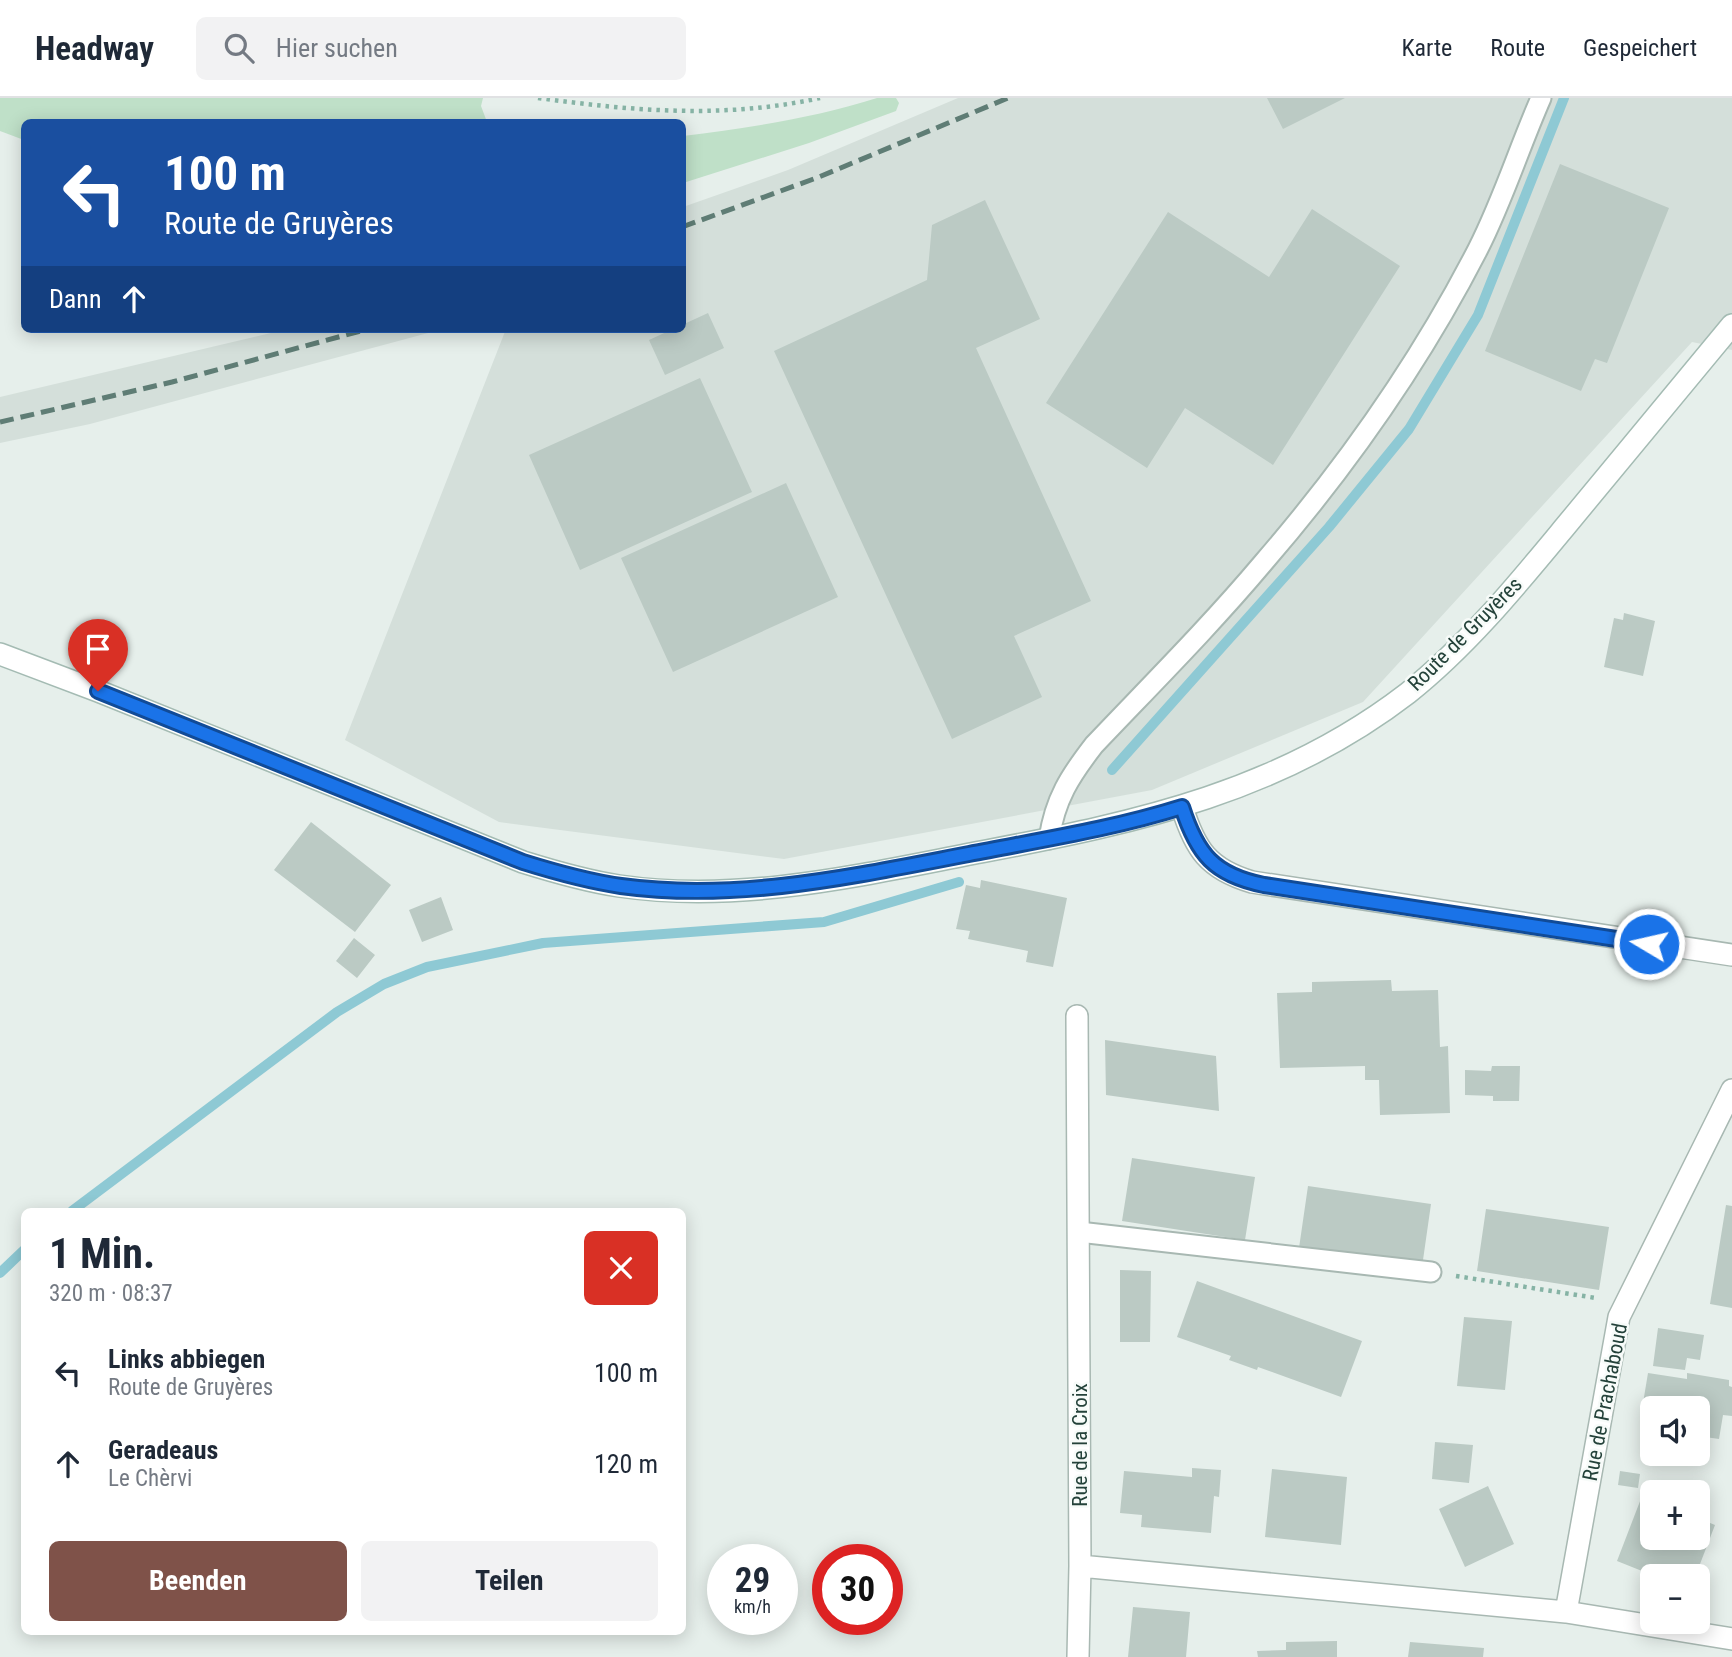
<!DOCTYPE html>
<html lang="de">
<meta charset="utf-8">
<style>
:root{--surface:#fff;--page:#f2f2f3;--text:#1f2937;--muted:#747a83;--line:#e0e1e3;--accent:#7f5249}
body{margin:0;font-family:"Roboto Condensed",sans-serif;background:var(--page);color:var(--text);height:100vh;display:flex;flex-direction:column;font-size:26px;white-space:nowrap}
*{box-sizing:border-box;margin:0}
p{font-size:23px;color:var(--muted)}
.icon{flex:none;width:38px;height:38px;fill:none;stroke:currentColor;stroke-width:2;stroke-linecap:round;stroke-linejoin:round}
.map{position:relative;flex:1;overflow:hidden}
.drawer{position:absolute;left:21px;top:1110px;width:665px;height:427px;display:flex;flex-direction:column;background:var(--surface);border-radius:10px;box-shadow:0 4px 18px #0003}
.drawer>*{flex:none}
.top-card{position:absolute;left:21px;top:21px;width:665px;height:214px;border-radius:10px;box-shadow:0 4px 18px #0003;background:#1a4fa0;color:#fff;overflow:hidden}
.controls{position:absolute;left:1640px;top:1298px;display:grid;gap:14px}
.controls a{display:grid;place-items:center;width:70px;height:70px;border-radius:10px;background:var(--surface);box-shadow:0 4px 18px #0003;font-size:35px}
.speed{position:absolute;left:707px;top:1446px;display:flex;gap:14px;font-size:35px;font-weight:700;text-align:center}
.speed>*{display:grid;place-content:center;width:91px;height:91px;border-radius:50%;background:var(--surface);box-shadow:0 4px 18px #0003;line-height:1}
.speed small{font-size:18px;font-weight:400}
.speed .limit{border:10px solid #d22;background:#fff;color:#111}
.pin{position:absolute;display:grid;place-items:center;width:60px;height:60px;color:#fff;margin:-72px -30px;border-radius:50% 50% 50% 0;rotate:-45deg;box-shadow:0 0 7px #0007}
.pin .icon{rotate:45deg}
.me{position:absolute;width:77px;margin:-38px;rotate:279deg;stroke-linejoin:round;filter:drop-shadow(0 0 5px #0008)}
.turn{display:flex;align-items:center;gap:24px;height:147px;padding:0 28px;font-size:32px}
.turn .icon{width:91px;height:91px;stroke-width:2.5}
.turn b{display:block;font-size:49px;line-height:60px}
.then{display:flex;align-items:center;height:66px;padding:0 28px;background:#0003;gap:14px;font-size:26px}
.round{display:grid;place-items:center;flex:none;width:74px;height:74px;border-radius:10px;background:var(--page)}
.head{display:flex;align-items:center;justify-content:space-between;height:119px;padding:0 28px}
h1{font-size:42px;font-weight:700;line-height:52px}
.cta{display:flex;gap:14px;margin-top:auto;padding:14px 28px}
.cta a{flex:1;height:80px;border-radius:10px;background:var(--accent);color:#fff;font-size:28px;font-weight:700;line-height:80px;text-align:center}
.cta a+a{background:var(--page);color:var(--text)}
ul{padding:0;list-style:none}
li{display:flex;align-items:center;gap:21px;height:91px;padding:0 28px}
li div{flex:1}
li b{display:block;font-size:26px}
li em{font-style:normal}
header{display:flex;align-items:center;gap:42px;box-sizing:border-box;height:98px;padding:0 35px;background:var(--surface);border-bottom:2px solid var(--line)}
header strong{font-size:33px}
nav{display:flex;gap:38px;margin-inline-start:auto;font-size:24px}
.search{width:490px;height:63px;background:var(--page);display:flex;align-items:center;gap:18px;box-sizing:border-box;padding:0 24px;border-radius:10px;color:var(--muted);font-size:26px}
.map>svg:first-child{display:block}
</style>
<header>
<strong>Headway</strong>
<div class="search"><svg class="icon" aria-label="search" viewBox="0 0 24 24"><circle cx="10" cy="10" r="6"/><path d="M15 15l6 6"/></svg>Hier suchen</div>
<nav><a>Karte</a><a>Route</a><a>Gespeichert</a></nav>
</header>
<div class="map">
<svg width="1732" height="1559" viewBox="0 0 1732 1559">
<rect width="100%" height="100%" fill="#e6efeb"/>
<path fill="#d4dfda" d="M958 0H1732V252L1692 244 1363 604 1152 692 784 761 499 724 345 642 506 231H682L683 109 788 72Z
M288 231H443L90 326 0 345V299Z"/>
<path fill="#bfe0c8" d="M0 0H483L481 8 487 24H24V42L0 33Z
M877 0H896L899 5 896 13 809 45 683 85V38C748 30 814 20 877 0Z"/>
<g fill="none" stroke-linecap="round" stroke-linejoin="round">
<path stroke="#8ec9d4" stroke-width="10" d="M1112 672 1329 429 1409 331 1478 217 1564 0
M72 1113 337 914 384 886 427 869 543 845 824 824 959 784
M0 1175 24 1152"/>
</g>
<path fill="#bbcac4" d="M1267 0H1345L1283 31Z
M1560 66 1669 110 1607 265 1595 261 1581 293 1485 253Z
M985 102 1040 221 976 250 1091 503 1014 538 1042 599 952 641 774 253 927 182 932 127Z
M1312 111 1400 168 1273 367 1185 310 1147 370 1046 305 1168 114 1269 179Z
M708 215 724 250 665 277 649 242 673 231H682V227Z
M700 280 752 394 580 472 529 357Z
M786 385 838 499 673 574 621 460Z
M1624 515 1655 523 1643 578 1604 569 1614 520 1623 522Z
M311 724 391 787 355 834 274 772Z
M981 782 1067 800 1053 869 1026 864 1028 853 968 841 970 833 956 831 966 787 980 790Z
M441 799 453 832 422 844 409 812Z
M354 840 375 857 357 880 336 863Z
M1391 882 1392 893 1438 892 1440 949 1448 948 1450 1015 1380 1017 1379 982H1365V968L1280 970 1277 895 1312 894V884Z
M1105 942 1216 958 1219 1013 1106 997Z
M1492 968H1520L1519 1003H1493V998L1465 997V972L1491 973Z
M1132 1060 1255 1079 1245 1142 1122 1123Z
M1308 1088 1431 1106 1422 1169 1299 1150Z
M1726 1107 1732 1108V1210L1710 1206Z
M1486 1111 1609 1129 1599 1192 1477 1173Z
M1120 1172 1151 1173 1150 1244H1120Z
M1197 1183 1362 1243 1341 1299 1258 1269 1257 1272 1229 1262 1231 1258 1177 1239Z
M1464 1219 1512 1223 1505 1292 1457 1288Z
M1658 1230 1704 1237 1700 1262 1687 1260 1685 1272 1653 1268Z
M1648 1275 1687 1281V1275L1729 1282V1288L1732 1289V1318L1723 1317 1719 1341 1698 1338V1311H1652V1325L1640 1323Z
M1435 1344 1473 1347 1469 1385 1432 1381Z
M1192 1370 1221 1372 1219 1399 1214 1398 1211 1435 1141 1429 1142 1417 1120 1415 1124 1373 1192 1379Z
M1272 1371 1347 1379 1341 1447 1265 1439Z
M1620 1373 1640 1376 1638 1390 1618 1387Z
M1488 1388 1514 1446 1465 1469 1439 1411Z
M1642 1398 1652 1402V1440H1698V1420L1715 1427 1695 1479H1657L1617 1463Z
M1133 1509 1190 1514 1186 1559H1128Z
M1337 1543V1559H1258L1257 1553 1286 1552V1544Z
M1410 1544 1484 1550 1483 1559H1408Z"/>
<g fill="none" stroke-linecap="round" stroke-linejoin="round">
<g stroke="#a8b8b2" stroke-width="23">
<path id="lane" d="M1049 741C1055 701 1070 678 1094 647 1151 587 1210 528 1263 465 1346 369 1420 264 1478 151 1503 102 1519 50 1541 0
M1079 1134 1431 1174"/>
</g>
<g stroke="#a8b8b2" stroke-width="24">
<path id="street" d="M1182 709C1195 751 1208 771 1252 784L1732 857
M1077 918 1080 1468 1078 1559
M1080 1468 1566 1514 1732 1541
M1566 1514 1619 1219 1732 992"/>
</g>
<g stroke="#a4bbb3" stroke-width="24">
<path id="secondary" d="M0 556 98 593 523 764C555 774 586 783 619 788 743 806 865 776 986 753 1139 724 1281 693 1408 595 1467 548 1516 488 1564 430 1620 362 1676 294 1732 227"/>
</g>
<path stroke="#86b3a5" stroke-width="4.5" stroke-dasharray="3.5 5" stroke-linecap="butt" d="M538 0C634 13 724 21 820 0
M1456 1178 1596 1200"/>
<use href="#lane" stroke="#fff" stroke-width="19"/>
<use href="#street" stroke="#fff" stroke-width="21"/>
<use href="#secondary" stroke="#fff" stroke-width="21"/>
<path stroke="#5f7d75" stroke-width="5" stroke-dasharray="14 7" stroke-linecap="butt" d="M682 129 819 79 1008 0
M0 324 172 284 368 231"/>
</g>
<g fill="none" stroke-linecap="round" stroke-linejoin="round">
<g stroke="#114b97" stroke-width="18">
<path id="route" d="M98 593 523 764C555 774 587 783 621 788 738 804 854 778 969 756 1040 742 1112 731 1182 709 1197 756 1214 777 1264 787L1649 846"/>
</g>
<use href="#route" stroke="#1a73e8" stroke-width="12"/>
</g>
<g text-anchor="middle" stroke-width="5" stroke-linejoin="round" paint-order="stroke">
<g font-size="21" fill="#24423a" stroke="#f7fbf9">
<text transform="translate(1465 536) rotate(-45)" y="7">Route de Gruyères</text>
<text transform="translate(1605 1304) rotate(-79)" y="7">Rue de Prachaboud</text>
<text transform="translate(1080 1347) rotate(-90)" y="7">Rue de la Croix</text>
</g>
</g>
</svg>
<div class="controls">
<a><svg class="icon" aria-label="sound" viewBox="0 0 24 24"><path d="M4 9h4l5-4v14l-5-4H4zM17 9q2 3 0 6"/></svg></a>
<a>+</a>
<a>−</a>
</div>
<div class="speed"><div>29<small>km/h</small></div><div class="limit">30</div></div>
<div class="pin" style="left:98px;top:593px;background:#d93025"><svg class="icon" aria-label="arrive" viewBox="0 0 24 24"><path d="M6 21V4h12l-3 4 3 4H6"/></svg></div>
<svg class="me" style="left:1649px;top:846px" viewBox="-20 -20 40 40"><circle r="17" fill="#1a73e8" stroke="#fff" stroke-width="3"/><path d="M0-11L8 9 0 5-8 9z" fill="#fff"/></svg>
<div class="top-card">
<div class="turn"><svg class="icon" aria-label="left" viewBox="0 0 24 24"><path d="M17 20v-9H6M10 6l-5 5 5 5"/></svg><div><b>100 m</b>Route de Gruyères</div></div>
<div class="then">Dann<svg class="icon" aria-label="ahead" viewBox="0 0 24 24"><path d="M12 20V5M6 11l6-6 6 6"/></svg></div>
</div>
<section class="drawer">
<div class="head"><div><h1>1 Min.</h1><p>320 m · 08:37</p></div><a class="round" style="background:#d93025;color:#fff"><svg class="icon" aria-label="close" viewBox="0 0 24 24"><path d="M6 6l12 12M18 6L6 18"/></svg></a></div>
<ul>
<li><svg class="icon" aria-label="left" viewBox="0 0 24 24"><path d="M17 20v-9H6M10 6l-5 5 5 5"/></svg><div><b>Links abbiegen</b><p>Route de Gruyères</p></div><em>100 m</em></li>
<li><svg class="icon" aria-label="ahead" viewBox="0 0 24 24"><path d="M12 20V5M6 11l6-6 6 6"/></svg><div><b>Geradeaus</b><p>Le Chèrvi</p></div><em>120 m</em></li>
</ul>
<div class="cta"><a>Beenden</a><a>Teilen</a></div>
</section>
</div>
